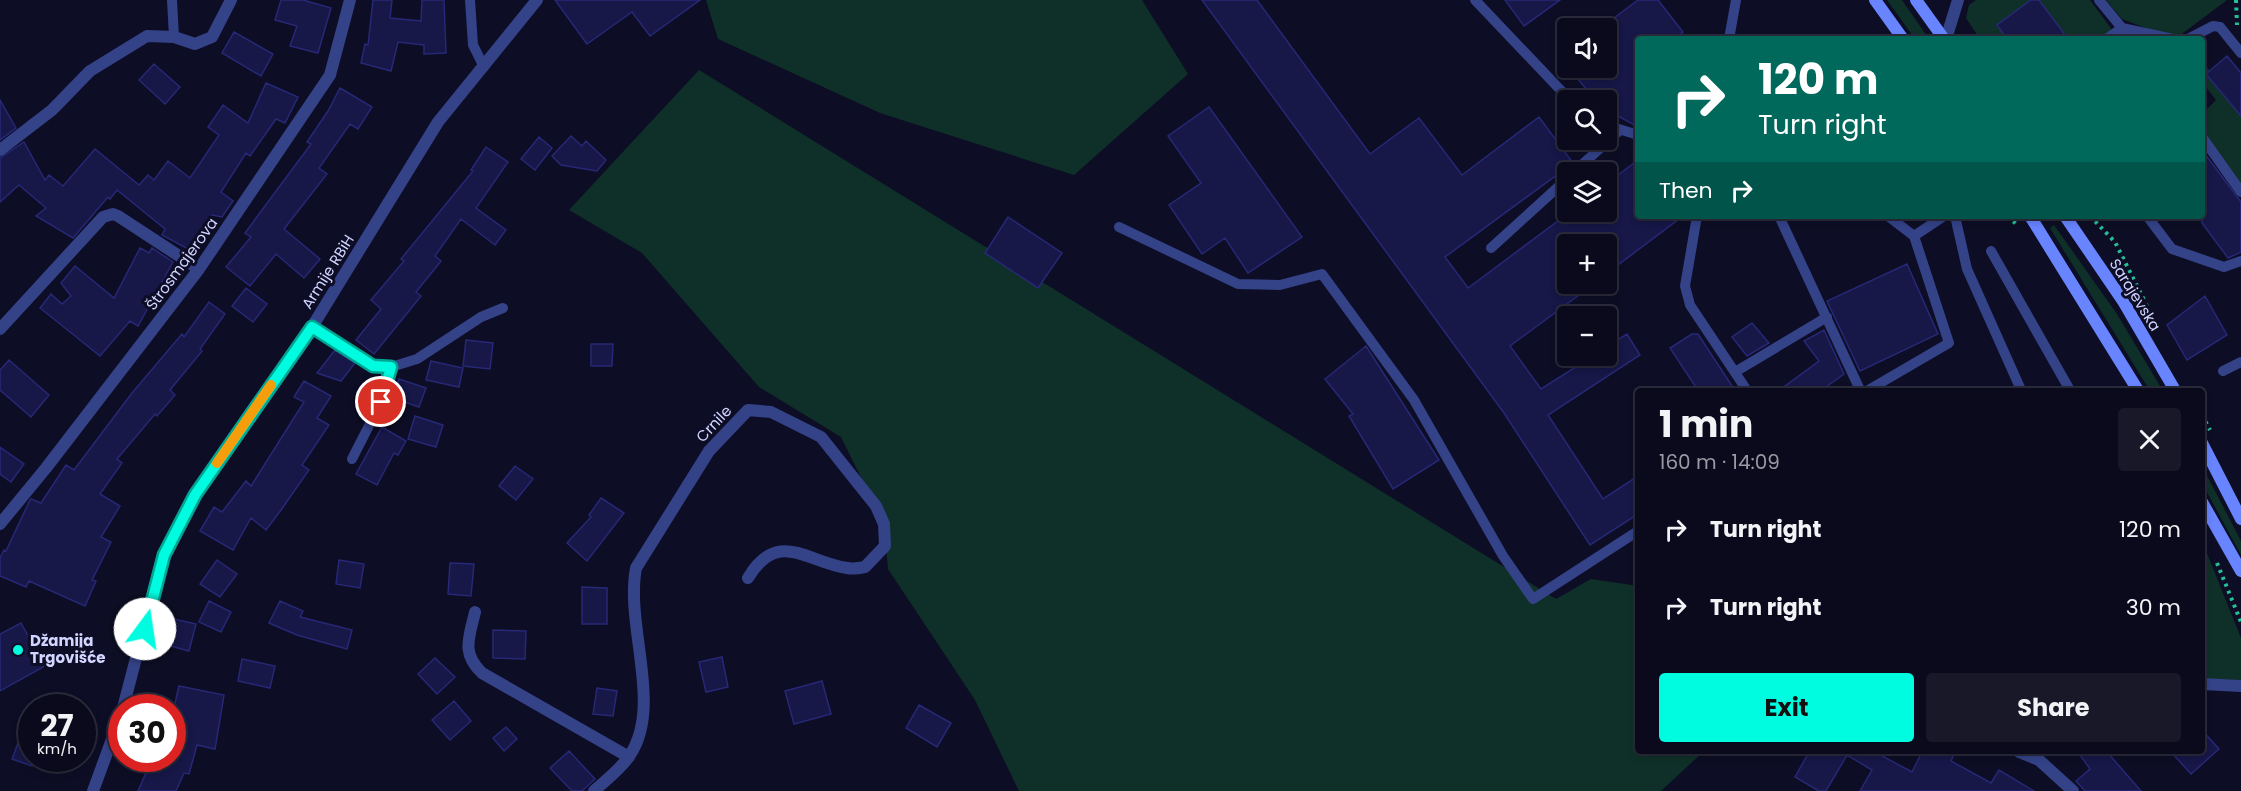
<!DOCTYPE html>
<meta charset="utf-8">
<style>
:root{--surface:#0a0a1c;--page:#181829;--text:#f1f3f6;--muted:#999aa3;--line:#2a2b3b;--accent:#00fce0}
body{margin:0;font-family:Poppins,sans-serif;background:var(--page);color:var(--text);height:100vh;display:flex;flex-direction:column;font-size:22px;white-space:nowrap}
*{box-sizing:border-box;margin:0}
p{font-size:20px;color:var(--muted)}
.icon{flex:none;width:33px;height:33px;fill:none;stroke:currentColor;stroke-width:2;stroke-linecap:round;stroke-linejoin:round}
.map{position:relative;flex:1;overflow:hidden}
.side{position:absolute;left:1635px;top:388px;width:570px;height:366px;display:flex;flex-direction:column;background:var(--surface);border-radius:6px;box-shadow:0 3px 9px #0003,0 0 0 2px var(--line)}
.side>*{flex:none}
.banner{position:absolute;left:1635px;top:36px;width:570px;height:183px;border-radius:6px;box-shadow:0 3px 9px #0003,0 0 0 2px var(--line);background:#00695c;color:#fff;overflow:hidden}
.controls{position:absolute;left:1557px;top:18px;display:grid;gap:12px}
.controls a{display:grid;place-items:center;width:60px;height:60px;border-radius:6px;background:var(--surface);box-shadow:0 3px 9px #0003,0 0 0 2px var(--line);font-size:30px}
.speed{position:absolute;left:18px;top:694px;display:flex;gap:12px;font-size:30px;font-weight:700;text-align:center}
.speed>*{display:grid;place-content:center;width:78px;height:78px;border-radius:50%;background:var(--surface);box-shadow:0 3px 9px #0003,0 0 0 2px var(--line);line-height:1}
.speed small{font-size:15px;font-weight:400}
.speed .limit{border:9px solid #d22;background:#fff;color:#111}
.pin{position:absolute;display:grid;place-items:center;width:51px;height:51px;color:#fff;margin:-26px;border:3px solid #fff;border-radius:50%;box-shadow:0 2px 6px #0007}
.me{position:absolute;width:66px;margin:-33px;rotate:14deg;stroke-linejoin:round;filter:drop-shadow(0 0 4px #0008)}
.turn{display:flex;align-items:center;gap:21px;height:126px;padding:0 24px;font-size:27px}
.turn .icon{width:78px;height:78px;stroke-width:2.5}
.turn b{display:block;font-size:42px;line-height:51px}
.then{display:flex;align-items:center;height:57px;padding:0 24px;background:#0003;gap:12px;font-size:22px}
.round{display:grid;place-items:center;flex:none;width:63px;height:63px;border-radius:6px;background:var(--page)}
.overview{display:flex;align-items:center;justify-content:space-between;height:102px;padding:0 24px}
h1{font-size:36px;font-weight:700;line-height:45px}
.button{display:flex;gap:12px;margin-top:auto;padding:12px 24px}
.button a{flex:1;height:69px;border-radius:6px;background:var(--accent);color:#111;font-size:24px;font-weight:700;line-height:69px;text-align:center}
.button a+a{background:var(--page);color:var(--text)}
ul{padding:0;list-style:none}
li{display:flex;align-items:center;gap:18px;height:78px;padding:0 24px}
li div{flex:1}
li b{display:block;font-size:22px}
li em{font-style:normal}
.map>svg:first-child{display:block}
</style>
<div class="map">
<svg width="2241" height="791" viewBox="0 0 2241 791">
<rect width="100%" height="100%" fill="#0d0d25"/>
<path fill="#0f3028" d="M706 0H1142L1188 74 1074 175 880 113 718 39Z
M1887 0H1902L1929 39H1915Z
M1976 0H2090L2113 31 2102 39H1980L1966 18 1969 5Z
M2106 0H2227L2179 36 2161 34 2122 19Z
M2202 61 2210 71 2206 75 2241 116V192L2202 137V114L2216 100 2202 82Z
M699 70 1556 599 1591 579 1638 586V752H1703L1661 791H1019L975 700 888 569 884 524 841 437 759 387 642 253 569 210Z
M2054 225 2117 314 2163 391H2150L2050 228Z
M2202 466 2241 541V555L2202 483Z
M2202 541 2241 638V680L2202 679Z"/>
<path fill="#171748" stroke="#272876" stroke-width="1.5" d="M281 0H303L331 8 318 53 290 46 297 26 275 20Z
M373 0H392L390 18 421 21 422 0H444L446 53 424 54V45L398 42 391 71 361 63 365 44 368 45Z
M555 0H700L650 36 632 12 587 44Z
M1202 0H1257L1370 154 1419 118 1462 175 1539 117 1573 163 1445 257 1468 288 1570 212H1606V184L1638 160V216H1683L1606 274V244H1568V284H1594L1510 346 1541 389 1593 356H1606V347L1627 334 1640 355 1548 415 1603 499 1638 476V514L1590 545 1504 413Z
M1505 0H1560L1524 26Z
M1638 0H1658L1683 32 1674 39H1638V127L1607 110 1604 93 1595 100 1569 68H1606V24Z
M2031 0H2039L2068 39H2007L1997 25Z
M234 32 273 54 261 76 222 53Z
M2227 56 2241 73V116L2206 74Z
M154 64 180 87 165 104 139 80Z
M266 83 298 97 285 123 276 119 250 156 246 153 221 192 233 201 222 217 212 215 188 249 162 235 165 229 117 190 110 199 108 197 73 238 36 216 46 208 19 185 0 202V158L24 142 45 180 49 175 63 186 95 149 139 185 148 175 154 180 168 161 190 178 219 135 208 127 223 105 248 123Z
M340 88 372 107 358 129 350 124 319 168 327 174 284 229 320 259 304 278 276 254 250 286 226 267 251 237 245 233 311 144 307 142 328 111Z
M0 100 16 128 0 140Z
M1209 107 1302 237 1248 273 1225 238 1202 254 1169 205 1201 183 1168 136Z
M571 136 582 146 586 141 606 160 597 171 561 165 552 156Z
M539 137 552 148 535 170 521 159Z
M486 147 508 162 476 208 506 230 495 245 461 219 435 256 441 261 416 292 421 296 374 354 356 340 381 309 371 300 404 261 401 259 473 171 471 170Z
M2202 150 2241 202V252L2228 258 2202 223Z
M1008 217 1062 253 1038 288 985 253Z
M140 248 149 253 152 248 173 262 138 326 130 321 100 356 40 308 51 294 62 304 71 296 61 283 75 266 114 298Z
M1907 264 1938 334 1860 371 1827 301Z
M246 288 267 304 253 322 232 306Z
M2205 296 2227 335 2187 360 2167 325Z
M209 302 225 314 200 349 202 351 170 390 175 395 157 416 155 414 117 459 122 463 100 494 120 506 101 537 111 542 92 580 96 581 85 606 29 581 26 587 0 576V558L4 550 6 551 29 502 31 499 41 503 66 465 74 470 132 393 182 334 184 337Z
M1752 323 1769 343 1747 356 1732 337Z
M1824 330 1844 374 1819 392H1777L1819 361 1804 341Z
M1692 334H1698L1736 392H1699L1670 348Z
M466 340 493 343 490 369 463 366Z
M591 344H613L612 366H591Z
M1366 346 1439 460 1393 489 1349 416 1353 414 1325 379Z
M335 350 355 363 341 381 317 373Z
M9 360 49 395 31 417 0 390V370Z
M431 361 463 368 459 387 426 380Z
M399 379 426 388 419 407 393 398Z
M304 381 331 396 317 418 329 425 302 465 309 470 281 510 266 530 251 518 233 550 200 531 214 507 222 512 246 481 251 486 304 402 294 397Z
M415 416 443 425 436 447 408 439Z
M382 427 406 441 398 455 394 453 377 485 356 474Z
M0 447 24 464 11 482 0 474Z
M515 466 533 479 516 500 499 486Z
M601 498 624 513 587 561 567 543 591 517 589 515Z
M217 560 237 574 220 597 200 584Z
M339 560 364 564 360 588 336 584Z
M450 563 474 564 471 596 448 594Z
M582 587 607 588V624H582Z
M209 601 231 612 221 632 199 622Z
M280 601 303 611 300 617 352 630 347 649 297 635 269 623Z
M174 619 196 624 189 651 167 645Z
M21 623 45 666 0 691V634Z
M493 630 526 631 525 659 493 658Z
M722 657 728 687 706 692 699 662Z
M435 658 455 677 437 694 418 674Z
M242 659 275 666 270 688 238 681Z
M822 681 831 714 794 724 785 691Z
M179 686 224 695 215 749 197 745 189 774 184 773 176 791H138L152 759H172V716Z
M597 688 617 691 613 716 593 714Z
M454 701 471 721 450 740 432 720Z
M919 705 951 723 937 747 906 728Z
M30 711H32V766L12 759Z
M506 727 517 739 504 751 493 738Z
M2202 730 2219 749 2191 774 2171 752H2202Z
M569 751 595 779 582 791H572L550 768Z
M1809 752H1875L1912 772 1922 752H1955L1951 761 1991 783 1999 770 2034 791H1860L1872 770 1847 755 1826 791H1819L1795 777Z
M2078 752H2107L2141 791H2085L2076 781 2090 769Z"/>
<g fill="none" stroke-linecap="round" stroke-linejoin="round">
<path stroke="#25bf96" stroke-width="4" stroke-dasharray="3 4.5" stroke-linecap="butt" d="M2236 0 2237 25
M2008 216 2016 224
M2090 216 2115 242 2156 324
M2202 415 2210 430
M2217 563 2241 622"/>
<path stroke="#344288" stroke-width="10" d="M172 0 174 37
M470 0 473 45 484 67
M1475 0 1570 100
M2099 0 2122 28 2173 39
M1729 39 1736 0
M2106 39 2122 28 2130 39
M2188 39 2213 26 2220 27 2241 53
M1606 125 1638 135
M2202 137 2241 192
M1574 172 1620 130
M1697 216 1685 286 1690 305 1748 392
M1779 216 1861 392
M1955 216 1967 269 2022 392
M2147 216 2172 249 2224 267 2241 261
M1119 227 1238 284 1280 285 1322 274 1414 400 1503 556 1533 599 1638 531
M1914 236 1944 216
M1491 248 1568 178
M1991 251 2071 392
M312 327 373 366 391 367 417 359 481 317 503 308
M2223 371 2241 362
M1735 372 1827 317
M1865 392 1949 343 1914 236 1888 216
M352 459 381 402 391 367"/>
<path stroke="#344288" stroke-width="12" d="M1946 39 1958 0
M0 150 52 110 90 71 147 36 174 37 195 44 212 37 231 0
M0 329 103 217 113 214 118 216 199 269
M0 524 46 468 199 269 330 75 350 0
M475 612C469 638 461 653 482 673L629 757
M2202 684 2241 686
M123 708 163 555 195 495 312 327 438 122 537 0
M2019 752 2039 760 2073 791
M93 791 122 712
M594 791C606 780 622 768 630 755 663 705 625 626 636 568L709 451 748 410 771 412 821 437 876 506 884 524 885 546 865 567C860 568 852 569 847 568 806 562 778 528 748 578"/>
<path stroke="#6884ff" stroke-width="12" d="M1875 0 1903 39
M1916 0 1944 39
M2030 216 2139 392
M2065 216 2123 301 2176 392
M2202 443 2241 519
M2202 502 2241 571"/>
</g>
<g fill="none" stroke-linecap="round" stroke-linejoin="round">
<g stroke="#00a492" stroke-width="15">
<path id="route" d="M145 629 164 555 195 495 312 327 373 366 391 367 381 402"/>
</g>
<use href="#route" stroke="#00fce0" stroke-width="10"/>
<path stroke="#f59e0b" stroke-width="10" d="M217 463 271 385"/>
</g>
<circle fill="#00fce0" stroke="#0d0d25" stroke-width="2" cx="18" cy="650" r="6"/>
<g text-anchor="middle" stroke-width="6" stroke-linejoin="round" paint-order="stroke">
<g font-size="15" fill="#d1d5ff" stroke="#0d0d25">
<text transform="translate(182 264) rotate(-54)" y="5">Štrosmajerova</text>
<text transform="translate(328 272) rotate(-58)" y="5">Armije RBiH</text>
<text transform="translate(2135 295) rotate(58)" y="5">Sarajevska</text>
<text transform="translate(714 424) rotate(-47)" y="5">Crnile</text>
</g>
<g font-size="15" font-weight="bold" fill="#d1d5ff" stroke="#0d0d25" text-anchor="start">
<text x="30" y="646">Džamija<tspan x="30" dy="17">Trgovišće</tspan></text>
</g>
</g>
</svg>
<div class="controls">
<a><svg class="icon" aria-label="sound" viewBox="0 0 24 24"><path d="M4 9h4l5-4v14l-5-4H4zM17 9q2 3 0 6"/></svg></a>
<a><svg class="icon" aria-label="search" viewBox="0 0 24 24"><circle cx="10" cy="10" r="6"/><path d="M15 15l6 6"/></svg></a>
<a><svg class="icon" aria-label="layers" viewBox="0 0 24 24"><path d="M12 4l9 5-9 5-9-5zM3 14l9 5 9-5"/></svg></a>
<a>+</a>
<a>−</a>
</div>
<div class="speed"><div>27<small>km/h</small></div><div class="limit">30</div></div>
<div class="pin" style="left:381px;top:402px;background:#d93025"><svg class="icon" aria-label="arrive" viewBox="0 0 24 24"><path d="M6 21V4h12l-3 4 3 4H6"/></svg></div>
<svg class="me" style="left:145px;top:629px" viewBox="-20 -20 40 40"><circle r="19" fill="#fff"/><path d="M0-13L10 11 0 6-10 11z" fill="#00fce0"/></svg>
<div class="banner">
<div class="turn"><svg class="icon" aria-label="right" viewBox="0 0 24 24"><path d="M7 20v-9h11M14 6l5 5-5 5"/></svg><div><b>120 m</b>Turn right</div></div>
<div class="then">Then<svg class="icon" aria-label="right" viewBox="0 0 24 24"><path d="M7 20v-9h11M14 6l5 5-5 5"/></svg></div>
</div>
<section class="side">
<div class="overview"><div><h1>1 min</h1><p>160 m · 14:09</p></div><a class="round"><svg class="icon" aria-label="close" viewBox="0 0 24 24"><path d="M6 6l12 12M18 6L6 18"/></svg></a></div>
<ul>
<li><svg class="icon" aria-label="right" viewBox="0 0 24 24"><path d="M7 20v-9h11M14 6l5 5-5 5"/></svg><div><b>Turn right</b></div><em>120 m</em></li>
<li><svg class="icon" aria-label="right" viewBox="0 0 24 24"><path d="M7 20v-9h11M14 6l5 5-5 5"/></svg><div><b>Turn right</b></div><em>30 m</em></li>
</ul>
<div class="button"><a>Exit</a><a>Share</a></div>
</section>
</div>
